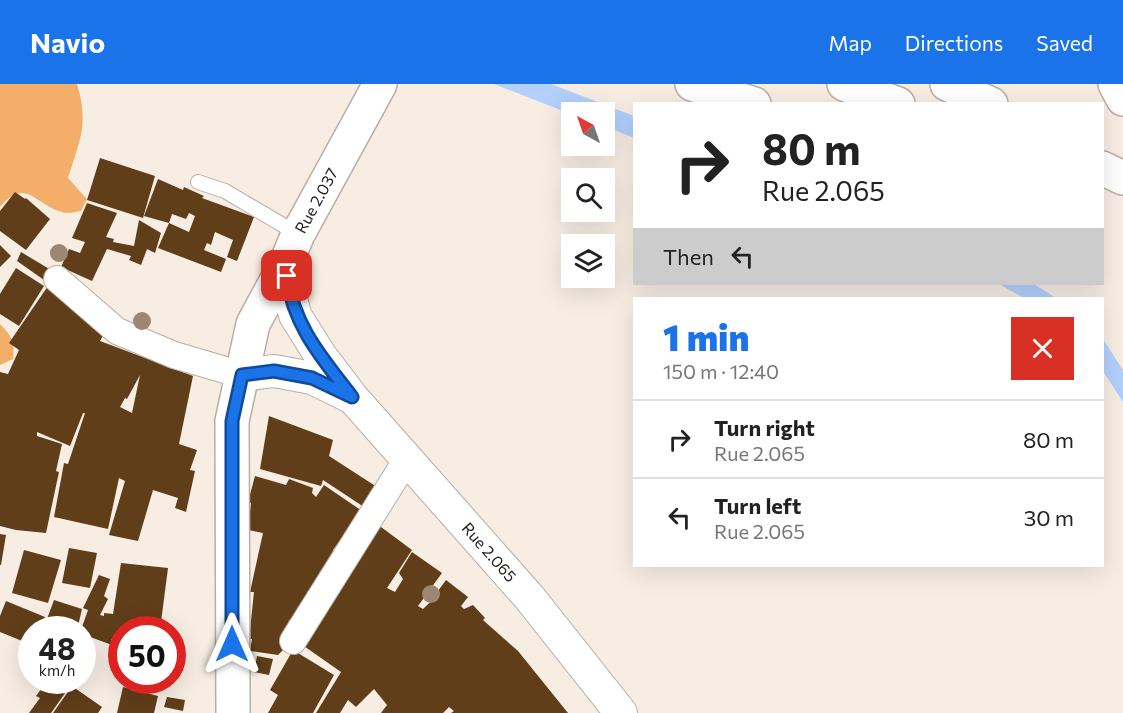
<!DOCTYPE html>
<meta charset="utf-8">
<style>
:root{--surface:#fff;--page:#f6f6f6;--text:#222;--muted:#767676;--line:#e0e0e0;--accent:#1a73e8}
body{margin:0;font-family:Commissioner,sans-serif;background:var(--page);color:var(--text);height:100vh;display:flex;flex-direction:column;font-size:22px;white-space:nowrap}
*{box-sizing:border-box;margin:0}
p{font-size:20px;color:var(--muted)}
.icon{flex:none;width:33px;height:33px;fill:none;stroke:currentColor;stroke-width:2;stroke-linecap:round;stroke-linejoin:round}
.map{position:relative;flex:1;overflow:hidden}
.details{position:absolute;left:633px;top:213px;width:471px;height:270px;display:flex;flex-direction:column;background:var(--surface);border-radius:0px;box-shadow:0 6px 24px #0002}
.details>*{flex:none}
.guide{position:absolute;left:633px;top:18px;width:471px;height:183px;border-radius:0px;box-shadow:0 6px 24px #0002;background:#fff;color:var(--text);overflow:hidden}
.needle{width:39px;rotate:320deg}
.fabs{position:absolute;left:561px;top:18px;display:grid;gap:12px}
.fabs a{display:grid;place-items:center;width:54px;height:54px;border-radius:0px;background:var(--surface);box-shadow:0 6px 24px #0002;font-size:30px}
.speed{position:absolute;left:18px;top:532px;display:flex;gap:12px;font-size:30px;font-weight:700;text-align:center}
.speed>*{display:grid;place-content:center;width:78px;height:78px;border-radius:50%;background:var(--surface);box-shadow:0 6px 24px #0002;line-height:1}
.speed small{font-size:15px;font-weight:400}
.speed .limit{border:9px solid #d22;background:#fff;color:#111}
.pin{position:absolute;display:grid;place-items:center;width:51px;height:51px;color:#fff;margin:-26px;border-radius:12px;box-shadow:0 3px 9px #0006}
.me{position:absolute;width:66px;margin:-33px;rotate:0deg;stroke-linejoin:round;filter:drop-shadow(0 0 4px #0008)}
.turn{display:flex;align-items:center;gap:21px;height:126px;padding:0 30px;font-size:27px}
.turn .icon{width:78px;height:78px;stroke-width:2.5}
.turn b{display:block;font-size:42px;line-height:51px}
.then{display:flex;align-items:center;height:57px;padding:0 30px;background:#0003;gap:12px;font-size:22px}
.round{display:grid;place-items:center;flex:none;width:63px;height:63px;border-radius:0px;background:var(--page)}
.headline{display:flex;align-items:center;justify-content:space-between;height:102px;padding:0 30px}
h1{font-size:36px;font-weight:800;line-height:45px;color:var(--accent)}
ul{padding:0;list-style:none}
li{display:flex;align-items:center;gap:18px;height:78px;padding:0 30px;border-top:2px solid var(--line)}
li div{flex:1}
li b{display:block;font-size:22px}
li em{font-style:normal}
header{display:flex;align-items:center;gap:36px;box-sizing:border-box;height:84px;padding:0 30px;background:var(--accent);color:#fff}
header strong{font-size:28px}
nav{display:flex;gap:33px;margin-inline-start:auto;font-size:21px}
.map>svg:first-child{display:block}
</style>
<header>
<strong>Navio</strong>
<nav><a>Map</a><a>Directions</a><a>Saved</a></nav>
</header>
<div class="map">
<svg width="1123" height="629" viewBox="0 0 1123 629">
<rect width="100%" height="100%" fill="#f7ede3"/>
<path fill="#f3af6a" d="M0 0H77C89 41 80 55 68 94L87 115 81 127C75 128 67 130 62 128 35 121 26 92 0 123Z
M0 240C12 252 15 259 13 275L0 281Z"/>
<path fill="#b3d0fd" d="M494 0H551L634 32V54L605 42 604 28 571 30Z
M999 200H1034L1056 214H1024Z
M1103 255 1123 286V318L1103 287Z"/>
<path fill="#603e19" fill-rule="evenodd" d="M100 74 155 92 143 134 87 116Z
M158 95 183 106 184 103 204 112 202 114 254 133 237 177 227 173 233 156 215 148 211 161 207 159 204 166 226 175 221 188 158 164 169 139 144 132ZM189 129 195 132 189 148 169 139 172 130 186 135Z
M15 108 25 115 26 114 50 135 26 166 0 147V127Z
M87 119 117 129 106 153 114 155 113 158 134 162 139 136 161 149 155 169 147 165 141 181 129 176 131 172 107 165 92 197 61 183 69 165 80 169 85 158 72 154Z
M0 161 11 172 0 183Z
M21 168 51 186 44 196 17 177Z
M16 184 44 202 19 242 0 230V210Z
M48 202 94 236 91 243 104 250 100 257 193 292 179 360 197 366 190 386 195 387 186 428 175 424 178 414 153 406 138 457 109 451 125 397 119 394 108 445 54 433 64 379 68 380 85 329H83L70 362 37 348V352L62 360 56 387 59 388 46 449 16 446 0 442V288L8 290 19 266 9 259ZM140 291 132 329 120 323 125 314 127 315Z
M269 332 333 356 329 372 377 403 364 423 323 396 321 402 260 385Z
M255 392 286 401 289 395 313 404 312 409 316 413 324 401 365 429 349 444 333 466 340 473 299 539 289 536 284 565 278 571 250 567 252 555H249L254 508H250L263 449 248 446 251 419 248 418Z
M377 440 412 466 387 504 395 508 403 495 399 489 412 468 442 489 418 522 423 525 440 509 438 507 446 496 468 513 461 522 464 525 473 521 485 534 483 536 518 567 568 629H451L454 627 449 623 443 629H381L387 621 374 605 356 623 348 616 340 629H316L341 588 301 560Z
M0 450 6 451 1 481H0Z
M69 464 97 469 90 504 62 499Z
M24 466 61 476 48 519 12 509Z
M121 479 168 484 160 546H122V556L111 555 112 561 82 550V546H77V544L47 535 54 516 82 525 78 542 82 543 88 526 83 524 99 491 110 495 104 512 108 515 100 531 104 532V529L113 530Z
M6 517 45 533 40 546H32V561L0 548V532Z
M82 566 94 574 82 590Z
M293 566 334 591 313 629H268L278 611 270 606Z
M172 570 180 571 179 582H172Z
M257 572 273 575 269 591 254 588Z
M47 597H57L68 605 51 629H29L40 614 36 612Z
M72 602 102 623 98 629H53Z
M123 603 158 612 154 629H117Z
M167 613 185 616 183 627 164 623Z"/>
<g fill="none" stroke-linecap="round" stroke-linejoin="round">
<g stroke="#b8aea5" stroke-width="16">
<path id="service" d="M198 98 225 107 298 150"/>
</g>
<g stroke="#b8aea5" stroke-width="28">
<path id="minor" d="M57 195 117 247 174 271 242 291
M293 557 407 375"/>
</g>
<g stroke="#b8aea5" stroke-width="34">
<g id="tertiary">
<path id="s1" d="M286 179 289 206 295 231 320 271 352 313 529 513 621 629"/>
<path d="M242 291 274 287 312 294 349 312"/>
</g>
</g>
<g stroke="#b8aea5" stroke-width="36">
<g id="secondary">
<path d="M692 0 754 20"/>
<path d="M844 0 898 20"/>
<path d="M947 0 991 20"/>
<path d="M1115 0 1123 15"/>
<path d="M1102 84 1123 94"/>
<path id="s2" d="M233 629 232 337 253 240 286 179 298 150 380 0"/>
</g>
</g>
<use href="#service" stroke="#fff" stroke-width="14"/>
<use href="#minor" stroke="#fff" stroke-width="26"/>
<use href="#tertiary" stroke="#fff" stroke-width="32"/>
<use href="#secondary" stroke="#fff" stroke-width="33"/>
</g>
<g fill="#9b8772">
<circle cx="59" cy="169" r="9"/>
<circle cx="142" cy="237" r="9"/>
<circle cx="431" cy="510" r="9"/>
</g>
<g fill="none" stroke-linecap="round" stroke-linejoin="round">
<g stroke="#114b97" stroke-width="15">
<path id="route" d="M232 560V337L242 291 274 287 312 294 352 313C323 275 293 242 287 192"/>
</g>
<use href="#route" stroke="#1a73e8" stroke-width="10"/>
</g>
<g text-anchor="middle" stroke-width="6" stroke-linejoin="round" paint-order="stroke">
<g font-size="16" fill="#25211e" stroke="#fff">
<text dy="6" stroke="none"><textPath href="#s2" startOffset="530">Rue 2.037</textPath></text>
<text dy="6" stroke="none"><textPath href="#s1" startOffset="360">Rue 2.065</textPath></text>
</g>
</g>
</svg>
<div class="fabs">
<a><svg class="needle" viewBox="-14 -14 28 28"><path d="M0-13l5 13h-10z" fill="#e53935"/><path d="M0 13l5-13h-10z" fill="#767676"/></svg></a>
<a><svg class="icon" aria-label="search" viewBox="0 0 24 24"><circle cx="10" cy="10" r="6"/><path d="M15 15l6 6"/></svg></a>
<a><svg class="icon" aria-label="layers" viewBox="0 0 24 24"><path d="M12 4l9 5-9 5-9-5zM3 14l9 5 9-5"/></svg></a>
</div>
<div class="speed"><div>48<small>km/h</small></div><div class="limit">50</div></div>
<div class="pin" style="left:287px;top:192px;background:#d93025"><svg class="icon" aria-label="arrive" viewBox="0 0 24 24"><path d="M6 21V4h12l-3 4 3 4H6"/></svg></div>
<svg class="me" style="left:232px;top:560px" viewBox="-20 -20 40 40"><path d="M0-17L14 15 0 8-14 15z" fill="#1a73e8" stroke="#fff" stroke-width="4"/></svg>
<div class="guide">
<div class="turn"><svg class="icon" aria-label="right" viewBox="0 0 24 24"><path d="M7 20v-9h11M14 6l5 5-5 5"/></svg><div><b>80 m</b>Rue 2.065</div></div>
<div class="then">Then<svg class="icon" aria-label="left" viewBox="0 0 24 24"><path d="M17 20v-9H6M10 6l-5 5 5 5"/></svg></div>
</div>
<section class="details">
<div class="headline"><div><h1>1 min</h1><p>150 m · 12:40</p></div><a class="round" style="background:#d93025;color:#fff"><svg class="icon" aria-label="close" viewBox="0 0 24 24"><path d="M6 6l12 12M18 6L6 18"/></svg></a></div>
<ul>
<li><svg class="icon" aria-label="right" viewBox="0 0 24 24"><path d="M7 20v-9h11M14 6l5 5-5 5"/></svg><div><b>Turn right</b><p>Rue 2.065</p></div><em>80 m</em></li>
<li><svg class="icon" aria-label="left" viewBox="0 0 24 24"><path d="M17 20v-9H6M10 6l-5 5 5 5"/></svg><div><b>Turn left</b><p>Rue 2.065</p></div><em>30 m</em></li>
</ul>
</section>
</div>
